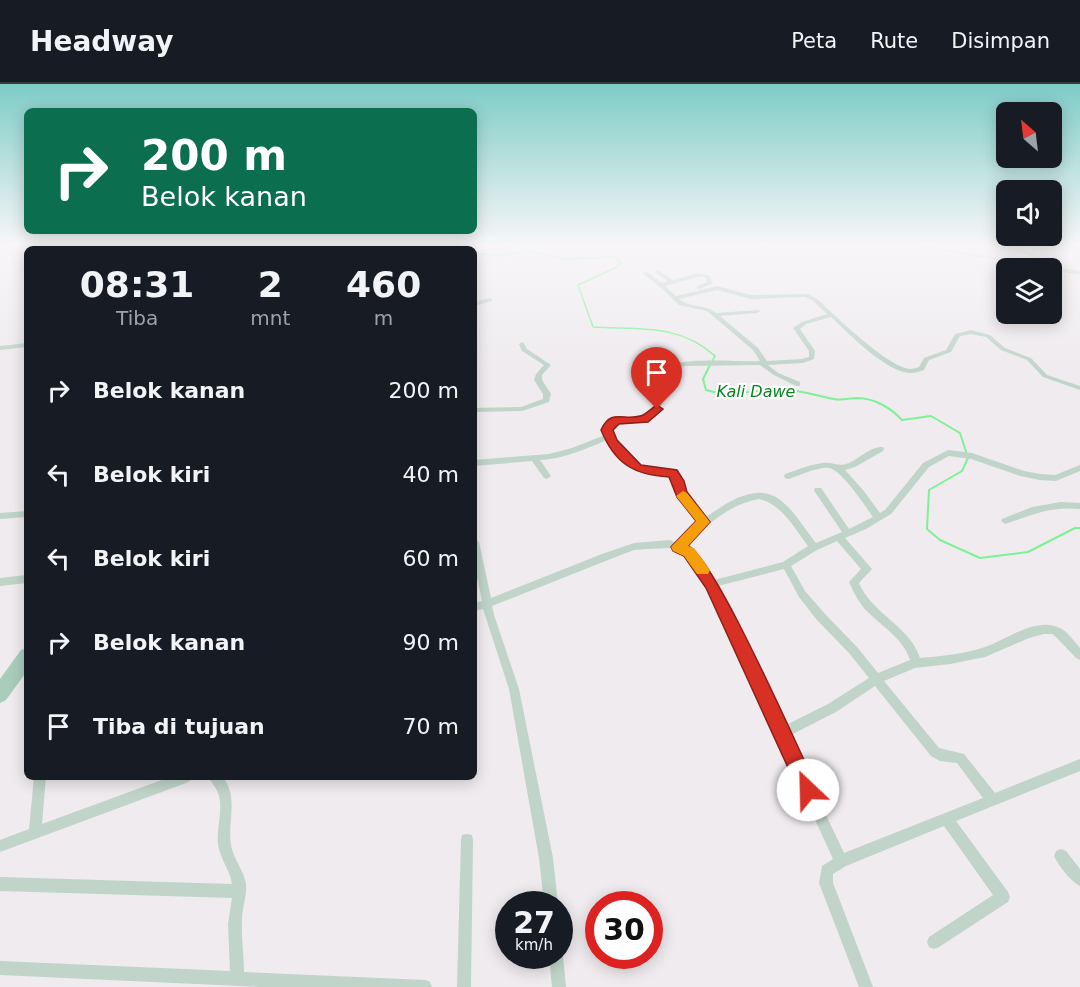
<!DOCTYPE html>
<html lang="id">
<style>
:root{--surface:#171b24;--page:#242831;--text:#f1f3f6;--muted:#9ea1a6;--line:#363941}
body{margin:0;font-family:"DejaVu Sans",sans-serif;background:var(--page);color:var(--text);height:100vh;display:flex;flex-direction:column;font-size:22px;white-space:nowrap}
*{box-sizing:border-box;margin:0}
p{font-size:20px;color:var(--muted)}
.icon{flex:none;width:33px;height:33px;fill:none;stroke:currentColor;stroke-width:2;stroke-linecap:round;stroke-linejoin:round}
.map{position:relative;flex:1;overflow:hidden}
.details{position:absolute;left:24px;top:162px;width:453px;height:534px;display:flex;flex-direction:column;background:var(--surface);border-radius:9px;box-shadow:0 3px 15px #0003}
.details>*{flex:none}
.top-card{position:absolute;left:24px;top:24px;width:453px;height:126px;border-radius:9px;box-shadow:0 3px 15px #0003;background:#0b6e4f;color:#fff;overflow:hidden}
.needle{width:39px;rotate:332deg}
.buttons{position:absolute;left:996px;top:18px;display:grid;gap:12px}
.buttons a{display:grid;place-items:center;width:66px;height:66px;border-radius:9px;background:var(--surface);box-shadow:0 3px 15px #0003;font-size:30px}
.speed{position:absolute;left:495px;top:807px;display:flex;gap:12px;font-size:30px;font-weight:700;text-align:center}
.speed>*{display:grid;place-content:center;width:78px;height:78px;border-radius:50%;background:var(--surface);box-shadow:0 3px 15px #0003;line-height:1}
.speed small{font-size:15px;font-weight:400}
.speed .limit{border:9px solid #d22;background:#fff;color:#111}
.pin{position:absolute;display:grid;place-items:center;width:51px;height:51px;color:#fff;margin:-62px -26px;border-radius:50% 50% 50% 0;rotate:-45deg;box-shadow:0 0 6px #0007}
.pin .icon{rotate:45deg}
.me{position:absolute;width:66px;margin:-33px;rotate:336deg;stroke-linejoin:round;filter:drop-shadow(0 0 4px #0008)}
.turn{display:flex;align-items:center;gap:21px;height:126px;padding:0 18px;font-size:27px}
.turn .icon{width:78px;height:78px;stroke-width:2.5}
.turn b{display:block;font-size:42px;line-height:51px}
.eta{display:flex;justify-content:space-evenly;align-items:center;height:102px;text-align:center}
.eta b{font-size:36px;font-weight:700;line-height:42px}
ul{padding:0;list-style:none}
li{display:flex;align-items:center;gap:18px;height:84px;padding:0 18px}
li div{flex:1}
li b{display:block;font-size:22px}
li em{font-style:normal}
header{display:flex;align-items:center;gap:36px;box-sizing:border-box;height:84px;padding:0 30px;background:var(--surface);border-bottom:2px solid var(--line)}
header strong{font-size:28px}
nav{display:flex;gap:33px;margin-inline-start:auto;font-size:21px}
.map>svg:first-child{display:block}
</style>
<header>
<strong>Headway</strong>
<nav><a>Peta</a><a>Rute</a><a>Disimpan</a></nav>
</header>
<div class="map">
<svg width="1080" height="903" viewBox="0 0 1080 903">
<rect width="100%" height="100%" fill="#efebef"/>
<g fill="none" stroke-linecap="round" stroke-linejoin="round">
<path stroke="#7ff195" stroke-width="1.5" d="M417 161 444 165
M474 170 506 171 527 166 563 175 614 173 621 178 617 183 578 201 593 243C638 246 679 239 715 272L709 283"/>
<path stroke="#7ff195" stroke-width="2" d="M710 281 703 295 706 306C727 313 760 305 784 306 802 306 817 312 834 315 842 317 850 314 857 314 874 314 891 324 902 336L931 332 960 349 968 374 962 387 929 406 927 445 940 456 980 474 1028 468 1075 444H1080"/>
<path fill="#c0d4c9" fill-rule="evenodd" d="M300 161H315L306 165Z
M909 161H920L1080 187V191L1052 186V184H1043Z
M1008 161H1015L1052 180 1047 181Z
M658 186 673 196 698 189 710 192 713 199 712 200 699 205 697 204V202L707 198 705 193H698L665 202 676 212 717 202 751 211 808 210 816 214C835 231 886 282 910 285 913 285 916 284 919 283L924 274 946 266 955 250 971 246 990 251 1005 264 1031 274 1047 291 1080 302V306L1043 293 1027 276 1001 266 986 253 971 250 960 252 951 268 929 276 924 286C920 287 915 289 911 289 887 289 848 249 831 233L806 240 800 245 815 267 814 275 803 279 768 281 778 289 800 298V302H796L774 291 760 281 685 282 672 284 662 289 656 295 657 304 663 318 656 333C641 340 624 334 612 343 612 360 628 378 644 383 656 387 667 381 678 389L686 411 705 434C725 420 755 398 779 415 794 426 804 444 816 459L842 448 815 408 814 406 815 404H821L849 445 873 433C865 422 842 386 829 384 819 382 799 392 788 395L785 394 784 392 785 390C797 386 809 381 822 379 833 377 838 384 849 379 860 374 871 362 883 363L884 365 883 367 855 383 845 386 863 406 880 429 885 426 923 379 948 366 972 369 1024 387 1040 390 1055 391 1080 381V387L1056 397 1040 396 1020 392 971 375 949 372 929 383 891 430 866 445 845 454 872 485 859 499C872 530 910 542 920 574 942 572 964 570 985 563 1007 556 1035 532 1060 544 1068 548 1074 557 1080 564V576L1076 574 1056 553 1052 550H1044L1029 554 985 573 950 580 915 584 884 597 939 664 964 670 995 709 1080 675V687L956 737 1008 808 1010 813 1008 818 939 863 934 865 929 863 927 858 929 853 993 811 944 742 846 782 833 790V799L873 903H859L819 799 822 782 833 775 708 502 686 471 669 464 647 465 634 466 608 476 492 522 495 534 519 605 553 774 558 820H544L539 774 509 605 483 525 474 527V519L482 517 474 480V454L477 456 479 458 491 514 602 470 634 459 670 456 676 459 699 439 680 415 676 407 672 393C664 388 657 391 648 390 629 387 615 371 607 356 585 365 564 375 540 376L551 392 547 395 544 394 532 377 474 382V376L549 370 572 364 605 351 604 342C619 328 635 339 648 331 652 328 653 323 655 318 652 312 647 303 649 296 658 268 737 279 760 277L753 266 707 227 679 221 659 202 642 189 647 188 662 199 668 197 656 189 655 188ZM717 206 751 215 805 213 812 216 827 230 802 238 793 244 809 267V273L802 275 767 277 758 264 720 232 757 229 760 227 759 226 716 229C706 220 689 224 679 215ZM759 415C782 420 795 445 808 462L783 478 714 496 692 465 685 462C706 442 729 420 759 415ZM837 457 861 485 849 498C853 507 857 515 863 523 878 540 903 553 910 576L878 589 857 563 825 530 805 507 791 482 817 466ZM784 485 799 513 817 536 849 569 869 594 828 620 784 642 718 502ZM875 602 931 672 940 677 957 679 983 714 844 769 789 652 836 628Z
M490 214 492 215V217L474 222V218Z
M522 258 524 259 527 265 551 281 542 291V296L551 310 549 318 522 327 474 328V324L521 323 543 315V310L534 296 536 290 544 281 522 267 519 260Z
M27 259V263L0 266V262Z
M1061 418 1080 419V425C1050 422 1032 431 1005 440L1001 437 1002 435 1032 423Z
M27 427V433L0 435V429Z
M27 491V499L0 502V494Z
M34 693H46L42 740 170 693H192L190 697 186 699 0 768V756L29 745Z
M209 693H223C239 714 227 737 231 761 233 775 244 786 246 800 247 812 242 824 242 836 241 853 244 871 244 888L425 896 430 898 432 903H261L0 891V877L230 887 228 840 232 814 0 807V793L232 800C230 786 220 775 218 760 216 744 224 725 218 709 216 703 211 699 209 693Z
M467 750 472 751 473 756 471 903H457L461 756 462 751Z
M1061 765 1066 767 1080 785V802C1070 797 1059 782 1054 772L1056 767Z
M560 866 563 872 566 903H552L549 872H560Z"/>
<path fill="#a9cdba" fill-rule="evenodd" d="M153 161H161L160 165H152Z
M27 564V587L6 616 0 619V595L21 566Z"/>
</g>
<linearGradient id="sky" x2="0" y2="1"><stop stop-color="#7eccc7"/><stop offset="0.56" stop-color="#f8f6f8"/><stop offset="1" stop-color="#f8f6f8" stop-opacity="0"/></linearGradient>
<rect width="1080" height="287" fill="url(#sky)"/>
<path fill="#d93025" stroke="#8d1f18" stroke-width="1.5" d="M657 321 663 325 648 338 619 340 613 346 617 356 641 381 677 386 684 397 687 408 710 438 688 462C715 474 796 661 815 699L817 706 815 712 808 715 801 712 706 504 684 472 673 467 671 463 696 437 677 413 669 393C634 391 615 380 601 346 611 324 623 337 640 332 646 331 651 324 657 321Z"/>
<path fill="#f59e0b" d="M683 407 687 409 710 438 688 462 694 464 710 486 708 490H697L684 472 673 467 671 463 696 437 676 412Z"/>
<g text-anchor="middle" stroke-width="4.5" stroke-linejoin="round" paint-order="stroke">
<g font-size="16" font-style="italic" fill="#06861f" stroke="#fff">
<text x="756" y="313">Kali Dawe</text>
</g>
</g>
</svg>
<div class="buttons">
<a><svg class="needle" viewBox="-14 -14 28 28"><path d="M0-13l5 13h-10z" fill="#e53935"/><path d="M0 13l5-13h-10z" fill="#9ea1a6"/></svg></a>
<a><svg class="icon" aria-label="sound" viewBox="0 0 24 24"><path d="M4 9h4l5-4v14l-5-4H4zM17 9q2 3 0 6"/></svg></a>
<a><svg class="icon" aria-label="layers" viewBox="0 0 24 24"><path d="M12 4l9 5-9 5-9-5zM3 14l9 5 9-5"/></svg></a>
</div>
<div class="speed"><div>27<small>km/h</small></div><div class="limit">30</div></div>
<div class="pin" style="left:657px;top:325px;background:#d93025"><svg class="icon" aria-label="arrive" viewBox="0 0 24 24"><path d="M6 21V4h12l-3 4 3 4H6"/></svg></div>
<svg class="me" style="left:808px;top:706px" viewBox="-20 -20 40 40"><circle r="19" fill="#fff"/><path d="M0-13L10 11 0 6-10 11z" fill="#d93025"/></svg>
<div class="top-card">
<div class="turn"><svg class="icon" aria-label="right" viewBox="0 0 24 24"><path d="M7 20v-9h11M14 6l5 5-5 5"/></svg><div><b>200 m</b>Belok kanan</div></div>
</div>
<section class="details">
<div class="eta">
<div><b>08:31</b><p>Tiba</p></div>
<div><b>2</b><p>mnt</p></div>
<div><b>460</b><p>m</p></div>
</div>
<ul>
<li><svg class="icon" aria-label="right" viewBox="0 0 24 24"><path d="M7 20v-9h11M14 6l5 5-5 5"/></svg><div><b>Belok kanan</b></div><em>200 m</em></li>
<li><svg class="icon" aria-label="left" viewBox="0 0 24 24"><path d="M17 20v-9H6M10 6l-5 5 5 5"/></svg><div><b>Belok kiri</b></div><em>40 m</em></li>
<li><svg class="icon" aria-label="left" viewBox="0 0 24 24"><path d="M17 20v-9H6M10 6l-5 5 5 5"/></svg><div><b>Belok kiri</b></div><em>60 m</em></li>
<li><svg class="icon" aria-label="right" viewBox="0 0 24 24"><path d="M7 20v-9h11M14 6l5 5-5 5"/></svg><div><b>Belok kanan</b></div><em>90 m</em></li>
<li><svg class="icon" aria-label="arrive" viewBox="0 0 24 24"><path d="M6 21V4h12l-3 4 3 4H6"/></svg><div><b>Tiba di tujuan</b></div><em>70 m</em></li>
</ul>
</section>
</div>
